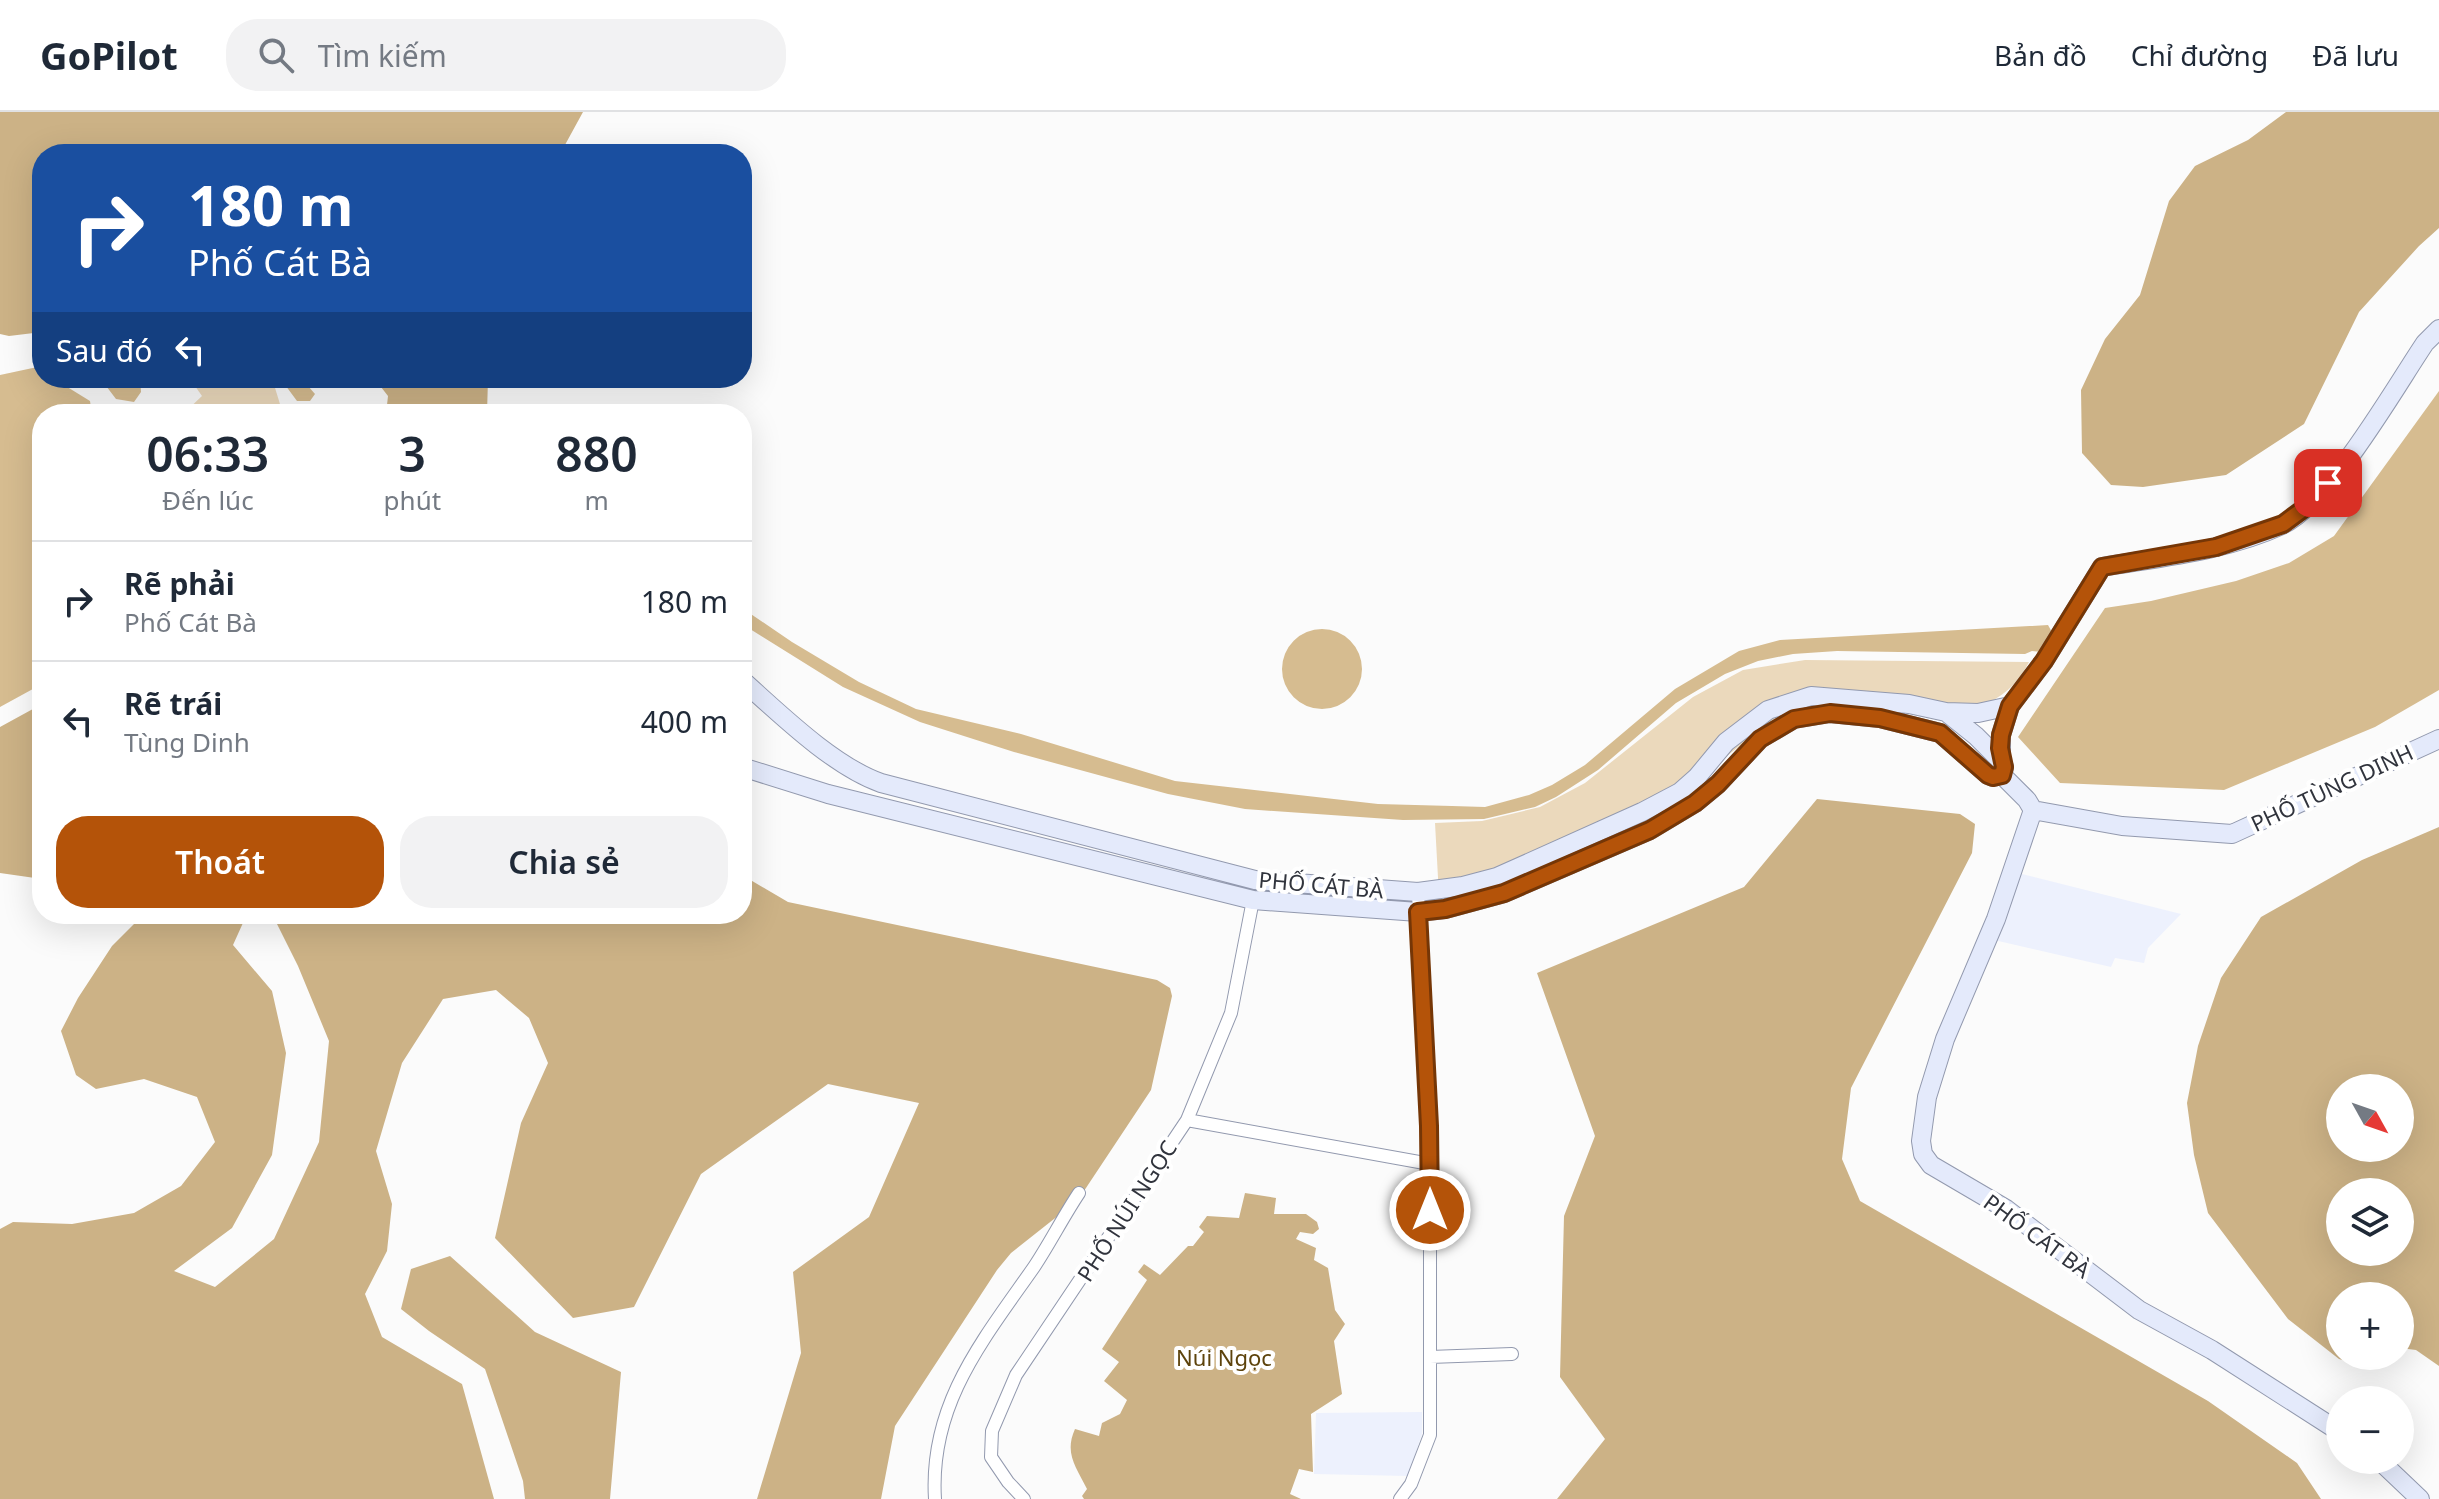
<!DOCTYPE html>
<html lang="vi">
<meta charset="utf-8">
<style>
:root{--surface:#fff;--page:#f2f2f3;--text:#1f2937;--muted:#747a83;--line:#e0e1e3;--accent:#b45309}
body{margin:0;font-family:"Noto Sans",sans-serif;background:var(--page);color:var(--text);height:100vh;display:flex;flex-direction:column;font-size:30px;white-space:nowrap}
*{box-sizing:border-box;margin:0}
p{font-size:26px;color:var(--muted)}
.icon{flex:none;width:44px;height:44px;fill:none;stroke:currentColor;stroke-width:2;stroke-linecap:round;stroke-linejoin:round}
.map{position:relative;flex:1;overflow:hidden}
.panel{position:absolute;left:32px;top:292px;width:720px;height:520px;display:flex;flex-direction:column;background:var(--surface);border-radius:32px;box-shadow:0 8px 32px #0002}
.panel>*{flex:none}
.banner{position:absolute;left:32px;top:32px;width:720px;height:244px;border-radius:32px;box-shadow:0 8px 32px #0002;background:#1a4fa0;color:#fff;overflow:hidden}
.needle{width:52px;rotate:130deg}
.buttons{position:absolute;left:2326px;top:962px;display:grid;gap:16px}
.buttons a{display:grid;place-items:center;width:88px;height:88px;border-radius:50%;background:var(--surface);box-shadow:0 8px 32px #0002;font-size:40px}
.pin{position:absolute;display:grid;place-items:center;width:68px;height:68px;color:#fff;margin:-34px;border-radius:16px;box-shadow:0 4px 12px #0006}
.me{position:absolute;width:88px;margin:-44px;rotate:0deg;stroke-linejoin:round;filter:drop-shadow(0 0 6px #0008)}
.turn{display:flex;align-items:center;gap:28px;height:168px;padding:0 24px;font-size:36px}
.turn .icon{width:104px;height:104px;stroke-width:2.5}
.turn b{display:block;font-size:56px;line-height:68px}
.then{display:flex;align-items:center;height:76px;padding:0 24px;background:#0003;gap:16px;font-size:30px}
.eta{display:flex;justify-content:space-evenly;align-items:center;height:136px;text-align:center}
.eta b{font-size:48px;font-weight:600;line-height:56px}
.button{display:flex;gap:16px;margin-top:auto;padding:16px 24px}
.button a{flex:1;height:92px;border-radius:32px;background:var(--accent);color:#fff;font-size:32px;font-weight:600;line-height:92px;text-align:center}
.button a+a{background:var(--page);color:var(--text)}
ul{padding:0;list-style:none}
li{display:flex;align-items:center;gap:24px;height:120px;padding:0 24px;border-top:2px solid var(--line)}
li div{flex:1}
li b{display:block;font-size:30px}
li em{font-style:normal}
header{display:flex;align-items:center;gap:48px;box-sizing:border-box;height:112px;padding:0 40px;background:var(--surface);border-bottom:2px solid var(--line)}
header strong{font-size:38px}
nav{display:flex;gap:44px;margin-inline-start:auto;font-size:28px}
.search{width:560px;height:72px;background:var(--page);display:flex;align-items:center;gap:20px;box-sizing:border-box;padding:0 28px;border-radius:32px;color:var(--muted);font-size:30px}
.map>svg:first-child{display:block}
</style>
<header>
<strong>GoPilot</strong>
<div class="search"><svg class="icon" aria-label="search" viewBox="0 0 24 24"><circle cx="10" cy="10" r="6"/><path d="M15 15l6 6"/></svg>Tìm kiếm</div>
<nav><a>Bản đồ</a><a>Chỉ đường</a><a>Đã lưu</a></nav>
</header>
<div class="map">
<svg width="2439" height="1387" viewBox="0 0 2439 1387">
<rect width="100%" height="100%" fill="#fbfbfb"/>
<path fill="#edf1fd" d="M2018 761 2181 802 2148 836 2144 851 2115 846 2111 855 1994 828Z
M1422 1300V1322L1408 1364 1314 1362 1316 1301Z"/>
<path fill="#ebd9bc" d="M186 266H272L283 302H183L202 284 195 274 184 269Z
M1805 548 2029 550C2017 574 2002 585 1979 595L1796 581 1777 605 1723 647 1702 673 1682 690 1518 768 1439 784 1435 711 1482 709 1540 695 1585 671 1693 585 1743 558Z"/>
<path fill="#ccb286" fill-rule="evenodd" d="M0 0H583L560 42H42V220L9 224 0 222Z
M2286 0H2439V116L2419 134 2359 200 2304 312 2226 363 2143 375 2111 373 2082 341 2081 278 2105 227 2140 183 2169 89 2195 54 2248 28Z
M374 266H488L487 302H386L388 284Z
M42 592V767L0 761V615Z
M1817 687 1960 702 1975 712 1972 741 1851 976 1842 1047 1860 1089 2208 1289 2297 1351 2321 1387H1557L1605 1327 1560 1265 1564 1104 1595 1024 1537 861 1744 775Z
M2439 715V1254L2416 1238 2400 1236V1184H2340V1244H2375L2363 1254 2339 1247 2288 1207 2208 1101 2194 1043 2187 991 2198 934 2221 866 2261 805 2362 748ZM2340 976H2400V1036H2340ZM2340 1080H2400V1140H2340Z
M742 763 788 790 1157 868 1170 876 1172 884 1151 978 1078 1088 1011 1141 997 1158 895 1314 881 1387H757L801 1241 793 1160 869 1105 919 991 828 972 701 1062 634 1195 573 1206 495 1126 521 1011 548 951 529 906 496 878 443 887 402 951 376 1039 392 1092 387 1139 365 1182 382 1225 462 1272 494 1387H0V1117L13 1110 72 1112 134 1101 181 1074 215 1030 197 985 144 967 96 977 76 963 61 919 78 886 112 834 144 802H247L233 833 272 879 286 941 272 1043 232 1116 174 1159 215 1175 274 1127 319 1030 329 929 298 854 272 802H742Z
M1245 1081 1276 1086 1274 1102H1306L1317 1110 1319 1117 1313 1122 1300 1120 1296 1127 1316 1136 1314 1148 1328 1156 1335 1198 1345 1212 1334 1229 1342 1282 1311 1302 1313 1360 1299 1357 1290 1382 1301 1387H1084L1082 1384 1087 1377C1076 1355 1064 1341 1075 1317L1099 1324 1102 1311 1120 1302 1127 1288 1104 1269 1119 1250 1102 1237 1147 1168 1138 1160 1144 1152 1160 1163 1188 1134H1193L1204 1120 1199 1115 1207 1104 1239 1106Z
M450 1144 535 1220 621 1260 610 1387H525L523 1369 485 1257 429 1219 401 1197 411 1157Z"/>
<path fill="#d6bc90" d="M42 254V266H51L54 270 64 273 90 289 92 302H42V572L0 595V263Z
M100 266H140L141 280 134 290 116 287Z
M280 266H301L315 282 310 289H297Z
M2439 279V578L2375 615 2224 678 2060 671 2018 625 2105 496 2151 489 2236 469 2289 451 2334 424Z
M742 496 792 530 859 570 916 597 1021 622 1175 669 1378 692 1452 694 1485 695 1529 683 1552 673 1585 653 1675 577 1739 539 1780 528 2048 513 2053 522 2041 540 2032 539 2025 542 1837 539 1793 542 1758 549 1725 562 1676 591 1598 658 1556 685 1535 695 1484 707 1403 708 1245 697 1168 682 1014 640 920 610 843 575 742 512Z
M1282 557a40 40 0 1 1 80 0a40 40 0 1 1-80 0Z"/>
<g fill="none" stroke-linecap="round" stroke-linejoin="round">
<g stroke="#9299ae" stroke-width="14">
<path id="street" d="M1187 1008 1430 1052
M1430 1245 1512 1242
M935 1387C929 1292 983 1228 1034 1155 1050 1131 1063 1105 1079 1081
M1024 1387 1008 1370 991 1345 992 1319 1016 1263 1187 1008 1231 901 1253 788
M1400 1387 1411 1372 1430 1323V1052L1418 780"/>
</g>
<g stroke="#9299ae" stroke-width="20">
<path id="secondary" d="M742 568C780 602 833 654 881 671L1255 768 1418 780 1463 774 1497 765 1642 700 1680 680 1697 665 1726 630 1768 598 1811 584 1909 592 1946 600 1976 624 2001 649 2004 655 2002 663
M1946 600 1978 601 2010 594
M2001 649V623L2010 594 2044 549 2102 455C2161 445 2226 439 2282 413 2330 390 2394 277 2425 231L2439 217
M742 655 828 682 1253 788 1418 800 1445 797 1504 781 1650 718 1695 691 1718 672 1760 627 1794 607 1830 601 1880 606 1940 621 1988 663 1993 665 2002 663 2027 688 2033 698 1996 807 1945 927 1927 985 1921 1029 1923 1042 1931 1053 2006 1097 2139 1198 2212 1238 2340 1320
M2033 698 2122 714 2232 722 2439 627
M2379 1348 2420 1387"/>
</g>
<use href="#street" stroke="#fff" stroke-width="12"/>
<use href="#secondary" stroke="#e4eafb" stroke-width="18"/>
</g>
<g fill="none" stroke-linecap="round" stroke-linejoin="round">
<g stroke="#753606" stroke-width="20">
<path id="route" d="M1430 1098 1429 1014 1418 800 1445 797 1504 781 1650 718 1695 691 1718 672 1760 627 1794 607 1830 601 1880 606 1940 621 1988 663 1993 665 2002 663 2004 655 2000 636 2001 623 2010 594 2044 549 2102 455 2216 435 2283 412 2310 392 2328 371"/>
</g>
<use href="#route" stroke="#b45309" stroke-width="14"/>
</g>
<g text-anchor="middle" stroke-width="8" stroke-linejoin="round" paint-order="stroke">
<g font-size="22" fill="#31343d" stroke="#fff">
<text transform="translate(2332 676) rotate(-25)" y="8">PHỐ TÙNG DINH</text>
<text transform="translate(1321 773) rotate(5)" y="8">PHỐ CÁT BÀ</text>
<text transform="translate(1127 1099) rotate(-57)" y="8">PHỐ NÚI NGỌC</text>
<text transform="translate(2037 1124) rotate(36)" y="8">PHỐ CÁT BÀ</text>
</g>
<g font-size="22" fill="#5d430c" stroke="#fff">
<text x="1224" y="1254">Núi Ngọc</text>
</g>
</g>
</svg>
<div class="buttons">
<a><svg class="needle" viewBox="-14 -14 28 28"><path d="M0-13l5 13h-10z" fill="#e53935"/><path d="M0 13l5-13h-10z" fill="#747a83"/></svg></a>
<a><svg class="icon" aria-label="layers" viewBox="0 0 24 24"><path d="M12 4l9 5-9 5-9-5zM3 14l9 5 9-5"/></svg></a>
<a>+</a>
<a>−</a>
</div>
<div class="pin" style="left:2328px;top:371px;background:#d93025"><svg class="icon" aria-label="arrive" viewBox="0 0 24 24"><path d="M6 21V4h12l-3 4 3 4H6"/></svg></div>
<svg class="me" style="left:1430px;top:1098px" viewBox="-20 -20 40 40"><circle r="17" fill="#b45309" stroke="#fff" stroke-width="3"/><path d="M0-11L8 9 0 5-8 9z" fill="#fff"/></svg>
<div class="banner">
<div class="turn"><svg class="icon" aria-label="right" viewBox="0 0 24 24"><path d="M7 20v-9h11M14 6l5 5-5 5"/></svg><div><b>180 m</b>Phố Cát Bà</div></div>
<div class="then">Sau đó<svg class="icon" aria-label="left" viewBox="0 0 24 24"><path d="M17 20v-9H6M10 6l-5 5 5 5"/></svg></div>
</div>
<section class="panel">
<div class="eta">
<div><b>06:33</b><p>Đến lúc</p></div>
<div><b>3</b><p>phút</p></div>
<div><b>880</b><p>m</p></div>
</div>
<ul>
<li><svg class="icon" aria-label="right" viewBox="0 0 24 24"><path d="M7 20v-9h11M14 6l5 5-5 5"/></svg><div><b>Rẽ phải</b><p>Phố Cát Bà</p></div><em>180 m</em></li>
<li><svg class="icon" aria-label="left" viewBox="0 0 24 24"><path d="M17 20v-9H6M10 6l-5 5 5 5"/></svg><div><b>Rẽ trái</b><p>Tùng Dinh</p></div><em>400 m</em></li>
</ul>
<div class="button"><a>Thoát</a><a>Chia sẻ</a></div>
</section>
</div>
